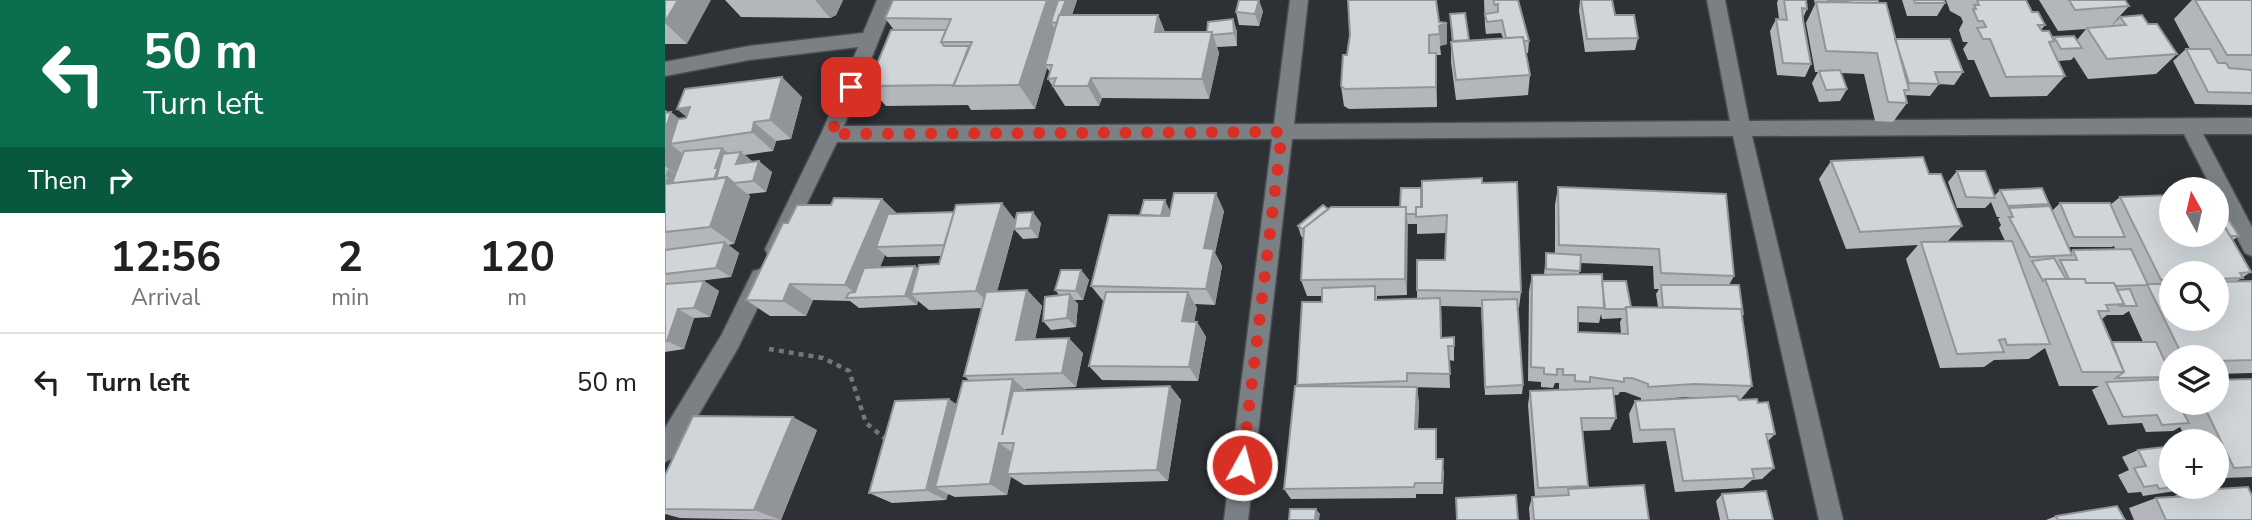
<!DOCTYPE html>
<style>
:root{--surface:#fff;--page:#f6f6f6;--text:#202124;--muted:#757577;--line:#e0e0e0}
body{margin:0;font-family:"Nunito Sans",sans-serif;background:var(--page);color:var(--text);height:100vh;display:flex;flex-direction:column;font-size:26px;white-space:nowrap}
*{box-sizing:border-box;margin:0}
p{font-size:23px;color:var(--muted)}
.icon{flex:none;width:38px;height:38px;fill:none;stroke:currentColor;stroke-width:2;stroke-linecap:round;stroke-linejoin:round}
.map{position:relative;flex:1;overflow:hidden}
.details{display:flex;flex-direction:column;background:var(--surface);width:665px}
.details>*{flex:none}
.guide{background:#0b6e4f;color:#fff;overflow:hidden}
.needle{width:46px;rotate:352deg}
.controls{position:absolute;left:1494px;top:177px;display:grid;gap:14px}
.controls a{display:grid;place-items:center;width:70px;height:70px;border-radius:50%;background:var(--surface);box-shadow:0 7px 28px #0002;font-size:35px}
.pin{position:absolute;display:grid;place-items:center;width:60px;height:60px;color:#fff;margin:-30px;border-radius:14px;box-shadow:0 4px 10px #0006}
.me{position:absolute;width:77px;margin:-38px;rotate:7deg;stroke-linejoin:round;filter:drop-shadow(0 0 5px #0008)}
.turn{display:flex;align-items:center;gap:24px;height:147px;padding:0 28px;font-size:32px}
.turn .icon{width:91px;height:91px;stroke-width:2.5}
.turn b{display:block;font-size:49px;line-height:60px}
.then{display:flex;align-items:center;height:66px;padding:0 28px;background:#0003;gap:14px;font-size:26px}
.eta{display:flex;justify-content:space-evenly;align-items:center;height:119px;text-align:center}
.eta b{font-size:42px;font-weight:700;line-height:49px}
ul{padding:0;list-style:none}
li{display:flex;align-items:center;gap:21px;height:98px;padding:0 28px;border-top:2px solid var(--line)}
li div{flex:1}
li b{display:block;font-size:26px}
li em{font-style:normal}
main{display:flex;flex:1;min-height:0}
.map>svg:first-child{display:block}
</style>
<main>
<section class="details">
<div class="guide">
<div class="turn"><svg class="icon" aria-label="left" viewBox="0 0 24 24"><path d="M17 20v-9H6M10 6l-5 5 5 5"/></svg><div><b>50 m</b>Turn left</div></div>
<div class="then">Then<svg class="icon" aria-label="right" viewBox="0 0 24 24"><path d="M7 20v-9h11M14 6l5 5-5 5"/></svg></div>
</div>
<div class="eta">
<div><b>12:56</b><p>Arrival</p></div>
<div><b>2</b><p>min</p></div>
<div><b>120</b><p>m</p></div>
</div>
<ul>
<li><svg class="icon" aria-label="left" viewBox="0 0 24 24"><path d="M17 20v-9H6M10 6l-5 5 5 5"/></svg><div><b>Turn left</b></div><em>50 m</em></li>
</ul>
</section>
<div class="map">
<svg width="1587" height="520" viewBox="0 0 1587 520">
<rect width="100%" height="100%" fill="#2d3034"/>
<g fill="none" stroke-linecap="round" stroke-linejoin="round">
<g stroke="#4a4d50" stroke-width="3">
<path id="minor" d="M212 0H230L179 126 609 124 625 0H643L629 124 1065 121 1042 0H1060L1084 121 1587 118V134H1538L1587 227V256L1580 253 1552 199V189H1547L1519 134 1087 136 1178 520H1154L1068 136 627 139 583 520H559L607 139 172 142 117 255 110 258 103 255 100 249 156 134 193 47 84 60 0 76V62L84 46 198 33Z
M96 269 104 271 107 278 73 348 8 458 0 462V428L57 334 88 271Z"/>
</g>
<path stroke="#74777a" stroke-width="4.5" stroke-dasharray="5 5" stroke-linecap="butt" d="M104 349 158 358 184 371 201 423 223 441"/>
<use href="#minor" fill="#7b8084" fill-rule="evenodd"/>
</g>
<path fill="#b3b7bb" fill-rule="evenodd" d="M0 0 22 44H0Z
M60 0H178L171 15 165 18 76 17Z
M228 0H412L407 15H493L500 32H542L568 19 572 32V46L552 47 554 53 544 99 437 98 434 106H400L383 79 385 72 382 68 370 109 306 110 303 105 221 106 203 86 229 30 220 18Z
M819 0H853L864 41 863 53H861L865 75 863 95 791 100 786 62V42H787L785 14 804 40 838 38 836 33 821 34 820 26Z
M915 0 950 15 973 38 970 50 920 52 914 11Z
M1113 0H1141L1142 9 1138 18 1146 64 1140 77 1112 75 1105 31 1111 19H1114L1112 3Z
M1149 0H1213L1230 39 1298 72 1289 85 1274 84 1265 96 1240 95 1242 103 1228 122 1210 121 1199 74 1176 73 1182 89 1175 101 1154 102 1147 83 1153 72H1150L1141 23 1150 4Z
M1237 0H1279L1280 3 1272 16H1242Z
M1281 0H1362L1361 1 1367 12 1380 25 1376 30 1388 39 1389 37 1412 40 1421 29 1393 31 1374 0H1460L1464 6 1446 26 1455 17 1483 24 1512 54 1491 74 1423 79 1409 57 1406 60 1393 61 1400 76 1382 96 1325 97 1309 60H1303L1298 49 1303 42H1298L1294 30 1298 22 1296 17 1285 11Z
M1527 0H1587V105L1530 104 1508 61 1521 49H1525L1509 19Z
M598 11 594 26 574 25 571 12Z
M774 22 782 23V44L775 46 776 55H771L772 107 684 109 679 106 676 86Z
M137 97 126 139 111 141 108 151 80 155 88 162 107 172 101 192 83 194 85 196 69 244 63 245 74 253 66 277 34 281H39L54 291 45 317 29 318 19 349 0 352V110L15 119 21 118 22 117 12 109Z
M1166 161 1264 174 1297 226 1282 242 1340 241 1334 228 1336 225 1333 219 1335 217H1332L1326 202 1320 208H1292L1283 182 1292 171 1329 196 1335 190 1384 204 1382 206 1387 211 1395 203 1445 205 1455 197 1574 236 1568 240 1586 272 1572 281H1587V373L1552 374V357H1507V376L1503 379 1507 402H1552L1587 379V477L1557 478 1559 481 1552 483V441H1522L1515 427 1508 431 1481 432 1477 423 1443 425 1427 390 1434 386H1394L1380 348 1364 359 1329 360 1319 367 1275 368 1241 259 1253 245 1181 249 1154 179ZM1449 246 1450 249 1408 250 1406 252 1404 247H1447ZM1507 273H1552V318H1507ZM1464 311 1478 342H1447L1437 319 1442 315H1458Z
M817 183 856 292 854 308H853L858 385 857 394 820 395 816 307 776 306 777 338 789 337V361L784 360 785 388 744 387 754 401 753 429H771L772 459 779 471 778 494H751V498L626 499 619 489 632 385 657 302V296H642L636 280 638 238 636 236 633 226 663 209 757 207ZM742 224H752V234L781 233 780 260 752 290V298L712 300V296L742 295Z
M893 187 1069 276 1064 285 1078 314 1077 316 1087 386 1076 399H1073L1074 400 1093 403 1110 434 1103 441 1109 468 1097 479 1087 480 1078 488 1010 492 1001 441 968 443 964 414 970 401 1038 398 1020 397 976 401V398L960 392H955L953 395H948L951 418 945 430 918 431 923 486 922 488 984 520H865L864 508 867 497H870L863 405 865 391 906 390 894 389V383H890L888 388 876 387V382L863 381 864 291 867 275H879L881 253 890 254V205ZM915 263 988 266 989 289H994L991 294 993 307H966L937 281 914 274ZM936 314 937 319 957 318 955 322 956 334 913 332V322L934 323Z
M217 199 232 214 351 220 376 223 373 238 358 239 349 229 332 291 362 290 377 306 370 339 418 353 411 387 360 389 362 391 505 386 516 400 503 481 359 485 346 477 342 495 290 497 283 494 281 500 227 503 204 493 292 404 305 381 299 376 317 308 264 310 253 301 252 305 194 308 185 301 148 300 141 316H105L81 300 123 223 166 205ZM220 255 222 257 276 256 274 264 253 269 250 266 215 267Z
M505 210 559 211 550 253 557 266 550 305 530 304 532 308 529 322H532L541 337 533 381 437 380 424 366 439 302 426 286 475 215Z
M416 270 424 280 418 300H409L413 304 411 327 386 330 378 321 395 296 390 290Z
M152 430 116 520 15 518 0 514V475Z
M1473 450 1507 486H1543L1478 496 1476 492 1463 493 1453 475 1464 470 1457 457Z
M1522 491 1587 520H1469L1464 508 1491 498 1507 497Z
M1057 494 1108 520H1055L1051 501Z
M1391 516 1460 520H1381Z"/>
<path fill="#929598" d="M13 0H46L22 44 0 23Z
M150 0H178L171 15 165 18Z
M382 0H412L399 35 392 23 386 22 393 35 380 65 382 68 370 109 354 85Z
M594 0 598 11 594 26 590 14Z
M493 15 501 35 490 32Z
M568 19 572 32V46L569 33Z
M782 23V44L775 46 774 26Z
M547 32 554 53 544 99 537 79Z
M117 77 137 97 126 139 105 120Z
M426 78 437 98 434 106 423 86Z
M25 107 36 129 12 109Z
M0 110 5 115 6 112 30 131 5 144 22 157 16 178 0 166Z
M89 122 111 141 108 151 87 132Z
M57 148 70 159 66 181 85 196 69 244 45 227 47 186 50 168Z
M76 152 89 163 71 164Z
M94 161 107 172 101 192 88 181Z
M3 169 18 180 0 187V176Z
M551 193 559 211 550 253 557 266 550 305 541 289 539 248Z
M217 199 236 217 211 247 220 255 203 297 196 298 180 285Z
M500 200 505 211 500 233 494 222Z
M337 203 351 221 328 307 311 291Z
M741 207 743 225 742 295 740 279Z
M368 212 376 223 373 238 365 228Z
M60 242 74 253 66 277 51 268Z
M250 266 261 276 246 294 253 301 252 305 240 296Z
M416 270 424 280 418 300 411 291Z
M39 281 54 291 45 317 29 308Z
M125 284 148 300 141 316 118 301Z
M362 290 377 306 367 355 351 340Z
M523 292 532 308 526 337 517 321Z
M405 294 413 304 411 327 402 318Z
M13 309 29 318 19 349 2 341Z
M532 322 541 337 533 381 524 367Z
M404 338 418 353 411 387 397 373Z
M348 379 364 393 337 435Z
M505 386 516 400 503 481 492 470Z
M752 387 754 401 752 441 750 429Z
M284 399 303 412 270 487 283 494 281 500 261 490Z
M128 417 152 430 116 520 89 510Z
M334 443 351 455 342 474 346 477 342 495 325 484Z
M651 509 655 514 654 520H650Z"/>
<path fill="#d0d5d9" stroke="#929598" stroke-width="2" d="M0 0H13L0 22Z
M228 0H382L354 85 288 86 307 42H276L286 19 220 18Z
M393 0H401L395 15H394L392 23 386 22Z
M574 0H594L590 14 571 12Z
M683 0H771L774 22 782 23 774 26 775 34 764 35V53H771V87L680 89 676 86 678 55H682L685 35Z
M828 0H853L864 41H859L858 37 841 38 837 20 822 22 820 14 833 12V4L830 5Z
M916 0H947L950 15H969L973 38 922 39Z
M1119 0H1141L1142 9 1137 8 1138 20 1146 64 1118 63 1111 19 1122 20Z
M1162 0H1213V3H1191Z
M1249 0H1279L1280 3H1250Z
M1312 0H1361L1367 12H1373L1380 25H1373L1377 31H1384L1389 41 1384 42 1400 76 1341 77 1325 39H1318L1312 28 1321 27 1318 21H1313L1308 9H1311L1309 5H1314Z
M1404 0H1460L1464 6 1410 10Z
M1530 0H1587V55H1562Z
M1151 2 1221 3 1244 90H1239L1242 103 1223 102 1212 53 1161 51Z
M800 13 804 40 788 41 785 14Z
M394 15H493L490 32H547L537 79 426 78 423 86H388L391 78 383 79 387 65H380Z
M1477 15 1483 24H1492L1512 54 1442 59 1422 28 1461 25 1455 17Z
M568 19 569 33 547 35V32H542L543 22Z
M226 30H281L276 42 279 46H304L289 85 203 86Z
M1409 36 1417 48 1396 49 1389 37Z
M858 37 865 75 791 80 786 42Z
M1230 39H1285L1298 72H1270L1274 84 1244 83Z
M1521 49H1545L1553 63H1561L1564 68 1587 70V93L1543 92Z
M1175 70 1182 89 1161 90 1154 71Z
M117 77 105 120 89 122 87 132 5 144 13 119 21 118 25 107 12 109 20 89Z
M6 112 0 131V113Z
M57 148 50 168H53L49 179 7 183 19 151Z
M76 152 71 164 94 161 88 181 69 183 62 177 51 179 58 154Z
M1258 157 1264 174H1276L1297 226 1195 232 1166 161Z
M1292 171H1320L1330 198 1301 197Z
M0 176H4L0 184Z
M62 177 45 227 0 232V184Z
M817 178V183L852 182 856 292 752 290V260H780L782 215 751 217V207H757V181Z
M893 187 1061 194 1069 276 996 273 994 249 894 245Z
M736 188H756V207H751V214H741V207H735Z
M1377 188 1384 204 1343 206 1335 190Z
M509 193H551L539 248 549 249 541 289 426 286 444 215 504 216Z
M1507 195V234H1552V213L1586 272 1575 273 1578 278 1552 279V273H1507V280H1496L1455 197Z
M169 198 217 199 180 285 125 284 118 301 81 300 118 223H123L132 205H166Z
M479 200H500L496 216 475 215Z
M337 203 311 291 246 294 254 265 274 264 291 205Z
M1395 203H1445L1460 237H1409Z
M658 205 663 209 639 228V230L633 226Z
M1385 206 1407 255 1365 257 1344 217H1348L1344 208Z
M1552 206H1555L1574 236H1565L1552 214Z
M666 207H741L740 279 636 280 639 228Z
M289 212 279 245 211 247 223 214Z
M368 212 365 228 349 229 352 213Z
M1347 241 1385 344 1342 345 1340 339 1334 340 1339 352 1292 354 1256 242Z
M60 242 51 268 0 274V250Z
M1466 249 1483 285 1451 286 1449 283H1421L1420 279H1404L1395 260H1412L1408 250Z
M881 253 916 255 915 271 881 269Z
M1389 258 1401 279H1380L1378 281 1367 261Z
M250 266 240 296 181 298 184 293 190 292 199 268Z
M396 270H416L411 291 390 290Z
M937 274 939 308 913 307V332L963 334 961 307 1076 309 1087 386 1029 384 983 387V384L967 378H959V382L925 377V382L910 381V375H898V369H892V375L879 374V368L866 367 867 275Z
M1380 279H1420L1421 283H1449L1459 304 1441 305 1444 311H1433L1459 372H1417Z
M39 281 29 308 13 309 2 341H0V284Z
M937 281H961L966 307H961L960 309H940Z
M1587 281V360L1552 361V357H1518L1482 284H1507V318H1552V282Z
M996 285H1074L1078 314H1077L1076 309 998 307Z
M710 286V300L775 298 776 338 789 337V346H783L785 374 742 373V381L632 385 637 302H657V288Z
M1465 289 1472 306H1456L1459 304 1452 290Z
M362 290 351 340 404 338 397 373 299 376 321 292Z
M441 292H523L517 321 532 322 524 367 424 366Z
M405 294 402 318 378 321 380 297Z
M852 299 858 385 820 387 817 300Z
M1447 342H1491L1507 377 1451 378 1459 372Z
M348 379 337 435 348 391 505 386 492 470 342 474 349 443H334L325 484 270 487 298 381Z
M1507 379V402H1521L1526 413 1519 414 1524 423 1497 425 1492 415 1458 417 1441 382Z
M1587 379V467L1569 468 1537 402H1552V380Z
M630 386 752 387 750 429H771V459H778L777 483H750L749 487 619 489Z
M948 388 951 418H916L923 486 873 488 865 391Z
M1072 396 1074 400 1092 399 1093 403 1103 402 1110 434H1101L1109 468 1087 469 1089 478 1018 481 1009 429 975 430 970 401Z
M284 399 261 490 204 493 230 401Z
M28 416 128 417 89 510 0 509V475Z
M1507 446V486H1515L1494 489 1492 485 1479 487 1469 468 1481 466 1473 450Z
M1552 469 1559 481 1552 482Z
M979 485 984 520H869L867 497 904 495 903 489Z
M1583 487 1587 496V520H1501L1491 498 1524 496 1522 491Z
M1101 491 1108 520H1063L1057 494Z
M851 495 853 520H792L791 498Z
M1452 506 1460 520H1393L1391 516Z
M625 509H651L650 520H624Z"/>
<g fill="none" stroke-linecap="round" stroke-linejoin="round">
<path stroke="#d93025" stroke-width="12" stroke-dasharray="0 21.6" d="M186 87 166 134 617 132 577 465"/>
</g>
</svg>
<div class="controls">
<a><svg class="needle" viewBox="-14 -14 28 28"><path d="M0-13l5 13h-10z" fill="#e53935"/><path d="M0 13l5-13h-10z" fill="#757577"/></svg></a>
<a><svg class="icon" aria-label="search" viewBox="0 0 24 24"><circle cx="10" cy="10" r="6"/><path d="M15 15l6 6"/></svg></a>
<a><svg class="icon" aria-label="layers" viewBox="0 0 24 24"><path d="M12 4l9 5-9 5-9-5zM3 14l9 5 9-5"/></svg></a>
<a>+</a>
</div>
<div class="pin" style="left:186px;top:87px;background:#d93025"><svg class="icon" aria-label="arrive" viewBox="0 0 24 24"><path d="M6 21V4h12l-3 4 3 4H6"/></svg></div>
<svg class="me" style="left:577px;top:465px" viewBox="-20 -20 40 40"><circle r="17" fill="#d93025" stroke="#fff" stroke-width="3"/><path d="M0-11L8 9 0 5-8 9z" fill="#fff"/></svg>
</div>
</main>
